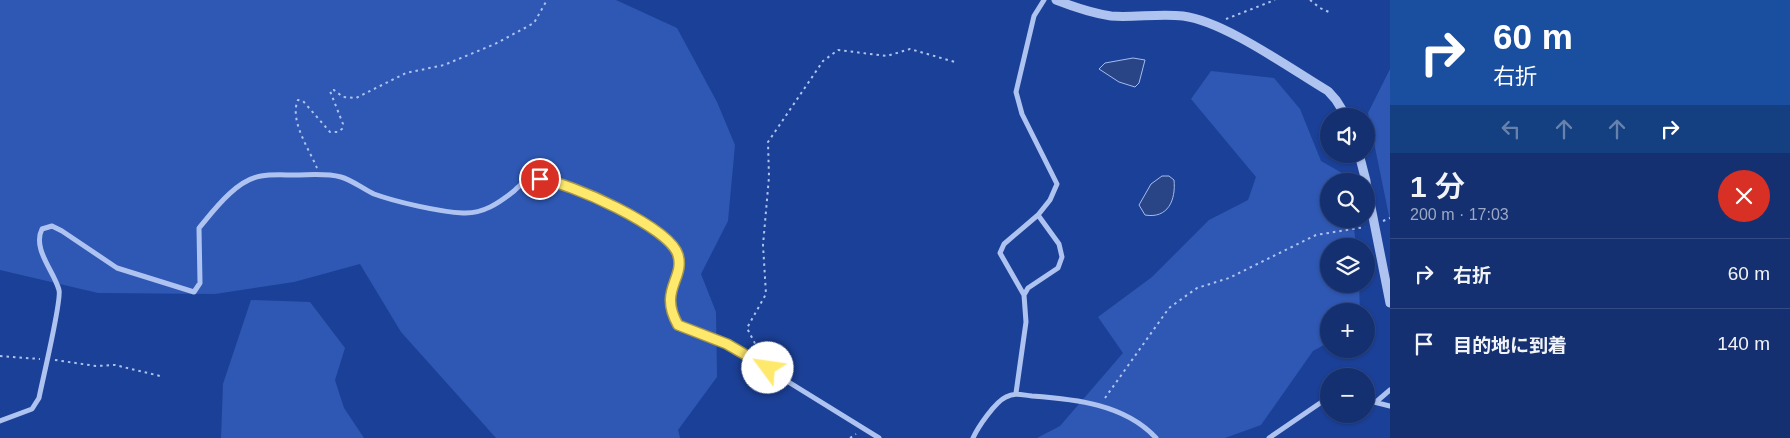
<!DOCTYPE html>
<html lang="ja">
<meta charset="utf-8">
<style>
:root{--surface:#143071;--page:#1d3876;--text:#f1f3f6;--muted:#9da9c3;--line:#334b84}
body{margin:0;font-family:Helvetica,"Noto Sans JP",sans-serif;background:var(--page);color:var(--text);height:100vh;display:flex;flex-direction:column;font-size:19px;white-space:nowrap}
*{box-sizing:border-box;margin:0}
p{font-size:16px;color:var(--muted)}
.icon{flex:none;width:28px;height:28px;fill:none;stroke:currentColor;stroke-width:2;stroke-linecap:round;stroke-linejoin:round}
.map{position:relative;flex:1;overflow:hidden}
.drawer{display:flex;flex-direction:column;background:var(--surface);width:400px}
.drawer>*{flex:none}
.guide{background:#1a4fa0;color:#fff;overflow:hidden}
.tools{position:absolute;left:1320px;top:108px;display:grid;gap:10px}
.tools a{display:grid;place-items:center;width:55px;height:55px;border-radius:50%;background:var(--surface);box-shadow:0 1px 4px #0004,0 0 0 1px var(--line);font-size:25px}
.pin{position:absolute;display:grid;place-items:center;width:42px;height:42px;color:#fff;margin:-21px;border:2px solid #fff;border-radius:50%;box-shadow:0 1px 5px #0007}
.me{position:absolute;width:55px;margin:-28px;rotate:301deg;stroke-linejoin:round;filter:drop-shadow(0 0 4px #0008)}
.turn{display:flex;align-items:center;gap:18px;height:105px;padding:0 20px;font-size:22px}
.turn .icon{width:65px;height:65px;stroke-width:2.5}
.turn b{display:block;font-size:35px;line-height:42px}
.lanes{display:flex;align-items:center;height:48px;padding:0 20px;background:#0003;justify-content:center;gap:25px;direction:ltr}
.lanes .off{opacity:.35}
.round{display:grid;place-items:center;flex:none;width:52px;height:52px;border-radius:26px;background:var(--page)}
.summary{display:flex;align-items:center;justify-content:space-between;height:85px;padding:0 20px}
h1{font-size:30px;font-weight:600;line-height:38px}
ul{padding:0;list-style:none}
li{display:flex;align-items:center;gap:15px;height:70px;padding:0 20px;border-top:1px solid var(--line)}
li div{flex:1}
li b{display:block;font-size:19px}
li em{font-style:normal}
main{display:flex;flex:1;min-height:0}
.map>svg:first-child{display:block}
</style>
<main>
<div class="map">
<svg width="1390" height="438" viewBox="0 0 1390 438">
<rect width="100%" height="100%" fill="#1b4097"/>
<path fill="#2f58b4" d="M0 0H616L677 28 717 102 735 145 728 221 701 274 716 312 717 377 678 430 680 438H496L401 332 360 264 294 282 215 294 98 293 0 270Z
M1390 69V221L1368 113Z
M1211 71 1274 78 1300 109 1321 161 1349 177V181H1329V219H1353L1356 246H1329V284H1359L1360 311H1329V342L1313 351 1261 425 1225 438H1037L1060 426 1123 353 1098 317 1152 277 1209 220 1248 200 1256 177 1191 99Z
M251 300 310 302 345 348 335 380 344 408 364 438H221L223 384Z"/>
<path fill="#2a4586" stroke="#a2bcf2" d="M1133 58 1145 60 1139 83 1135 87 1119 82 1099 69 1105 63Z
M1162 176H1169L1174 180C1176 200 1168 219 1145 215L1139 205 1151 184Z"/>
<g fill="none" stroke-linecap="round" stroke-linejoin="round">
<path stroke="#afc3f0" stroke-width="2" stroke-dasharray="2.5 4" stroke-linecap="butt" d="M1310 0 1320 8 1329 12
M1226 19 1275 0
M317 168C309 149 289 120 298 100L303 101 330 132H338L342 129 343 124 330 91 334 90 343 97 356 98 406 73 444 65 495 44 534 23 547 0
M1383 221 1390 218
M761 355 747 328 766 294 763 245 769 177 768 142 823 61 838 50 887 56 910 49 955 62
M0 356 40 359
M55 360 96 366 115 365 160 376
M1105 398 1169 308 1197 288 1229 278 1316 235 1365 227
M850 438 856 434"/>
<path stroke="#afc3f0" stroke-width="5" d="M1024 295 1000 253 1004 244 1038 215
M1016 393 1026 322 1024 295 1028 288 1058 268 1062 257 1059 244 1038 215 1050 200 1057 184 1022 114 1016 92 1034 16 1044 0
M1366 400 1390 406
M1376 402 1390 390
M0 421 32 409 39 398C42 382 62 300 59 290 54 271 32 249 42 229L52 226 62 231 117 268 194 292 200 283 199 228C214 210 236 180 261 176 272 174 284 175 295 175 310 175 326 173 341 177 352 180 363 189 374 194 396 202 440 212 463 213 483 214 499 203 514 191 517 188 521 184 525 182 534 178 547 178 555 181 584 189 637 214 660 233 702 269 654 283 678 325L727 344 879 438
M973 438C978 427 995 402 1006 397 1015 392 1022 395 1032 396 1074 399 1125 404 1156 438
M1269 438 1329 397"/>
<path stroke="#afc3f0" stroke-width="9" d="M1056 0C1074 7 1091 13 1111 16 1134 18 1159 13 1183 16 1224 21 1291 69 1328 91L1336 100 1346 116
M1359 154 1366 181
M1366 182 1390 303"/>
</g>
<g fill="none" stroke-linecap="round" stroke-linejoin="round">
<g stroke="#a69747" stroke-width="12">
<path id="route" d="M540 179C568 182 670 227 678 255 685 279 658 290 678 325L727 344 768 368"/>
</g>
<use href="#route" stroke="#ffe96d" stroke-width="9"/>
</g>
</svg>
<div class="tools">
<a><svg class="icon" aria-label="sound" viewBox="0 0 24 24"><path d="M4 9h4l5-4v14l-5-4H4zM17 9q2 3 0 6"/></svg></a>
<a><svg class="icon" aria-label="search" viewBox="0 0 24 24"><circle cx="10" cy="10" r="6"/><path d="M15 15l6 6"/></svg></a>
<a><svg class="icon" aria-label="layers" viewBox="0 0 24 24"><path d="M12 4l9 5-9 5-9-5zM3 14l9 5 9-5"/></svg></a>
<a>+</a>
<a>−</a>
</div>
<div class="pin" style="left:540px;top:179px;background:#d93025"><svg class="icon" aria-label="arrive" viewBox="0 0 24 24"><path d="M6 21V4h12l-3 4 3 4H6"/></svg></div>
<svg class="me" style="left:768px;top:368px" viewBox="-20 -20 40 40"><circle r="19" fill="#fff"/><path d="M0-13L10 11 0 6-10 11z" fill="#ffe96d"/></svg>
</div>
<section class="drawer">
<div class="guide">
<div class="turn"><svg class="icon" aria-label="right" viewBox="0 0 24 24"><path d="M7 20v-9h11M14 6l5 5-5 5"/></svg><div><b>60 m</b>右折</div></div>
<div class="lanes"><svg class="icon off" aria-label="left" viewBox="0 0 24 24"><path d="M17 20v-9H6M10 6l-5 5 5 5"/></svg><svg class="icon off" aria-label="ahead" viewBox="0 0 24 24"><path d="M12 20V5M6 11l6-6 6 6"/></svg><svg class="icon off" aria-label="ahead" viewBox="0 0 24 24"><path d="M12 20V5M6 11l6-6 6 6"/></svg><svg class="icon" aria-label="right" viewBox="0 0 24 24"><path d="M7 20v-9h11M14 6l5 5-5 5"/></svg></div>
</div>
<div class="summary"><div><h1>1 分</h1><p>200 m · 17:03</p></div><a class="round" style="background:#d93025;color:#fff"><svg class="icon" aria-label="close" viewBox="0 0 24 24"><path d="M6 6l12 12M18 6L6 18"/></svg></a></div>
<ul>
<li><svg class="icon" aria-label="right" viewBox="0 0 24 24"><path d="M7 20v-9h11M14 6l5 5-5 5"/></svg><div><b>右折</b></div><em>60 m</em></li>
<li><svg class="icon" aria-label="arrive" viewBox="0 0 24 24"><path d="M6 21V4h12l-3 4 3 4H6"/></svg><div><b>目的地に到着</b></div><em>140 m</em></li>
</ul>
</section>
</main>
